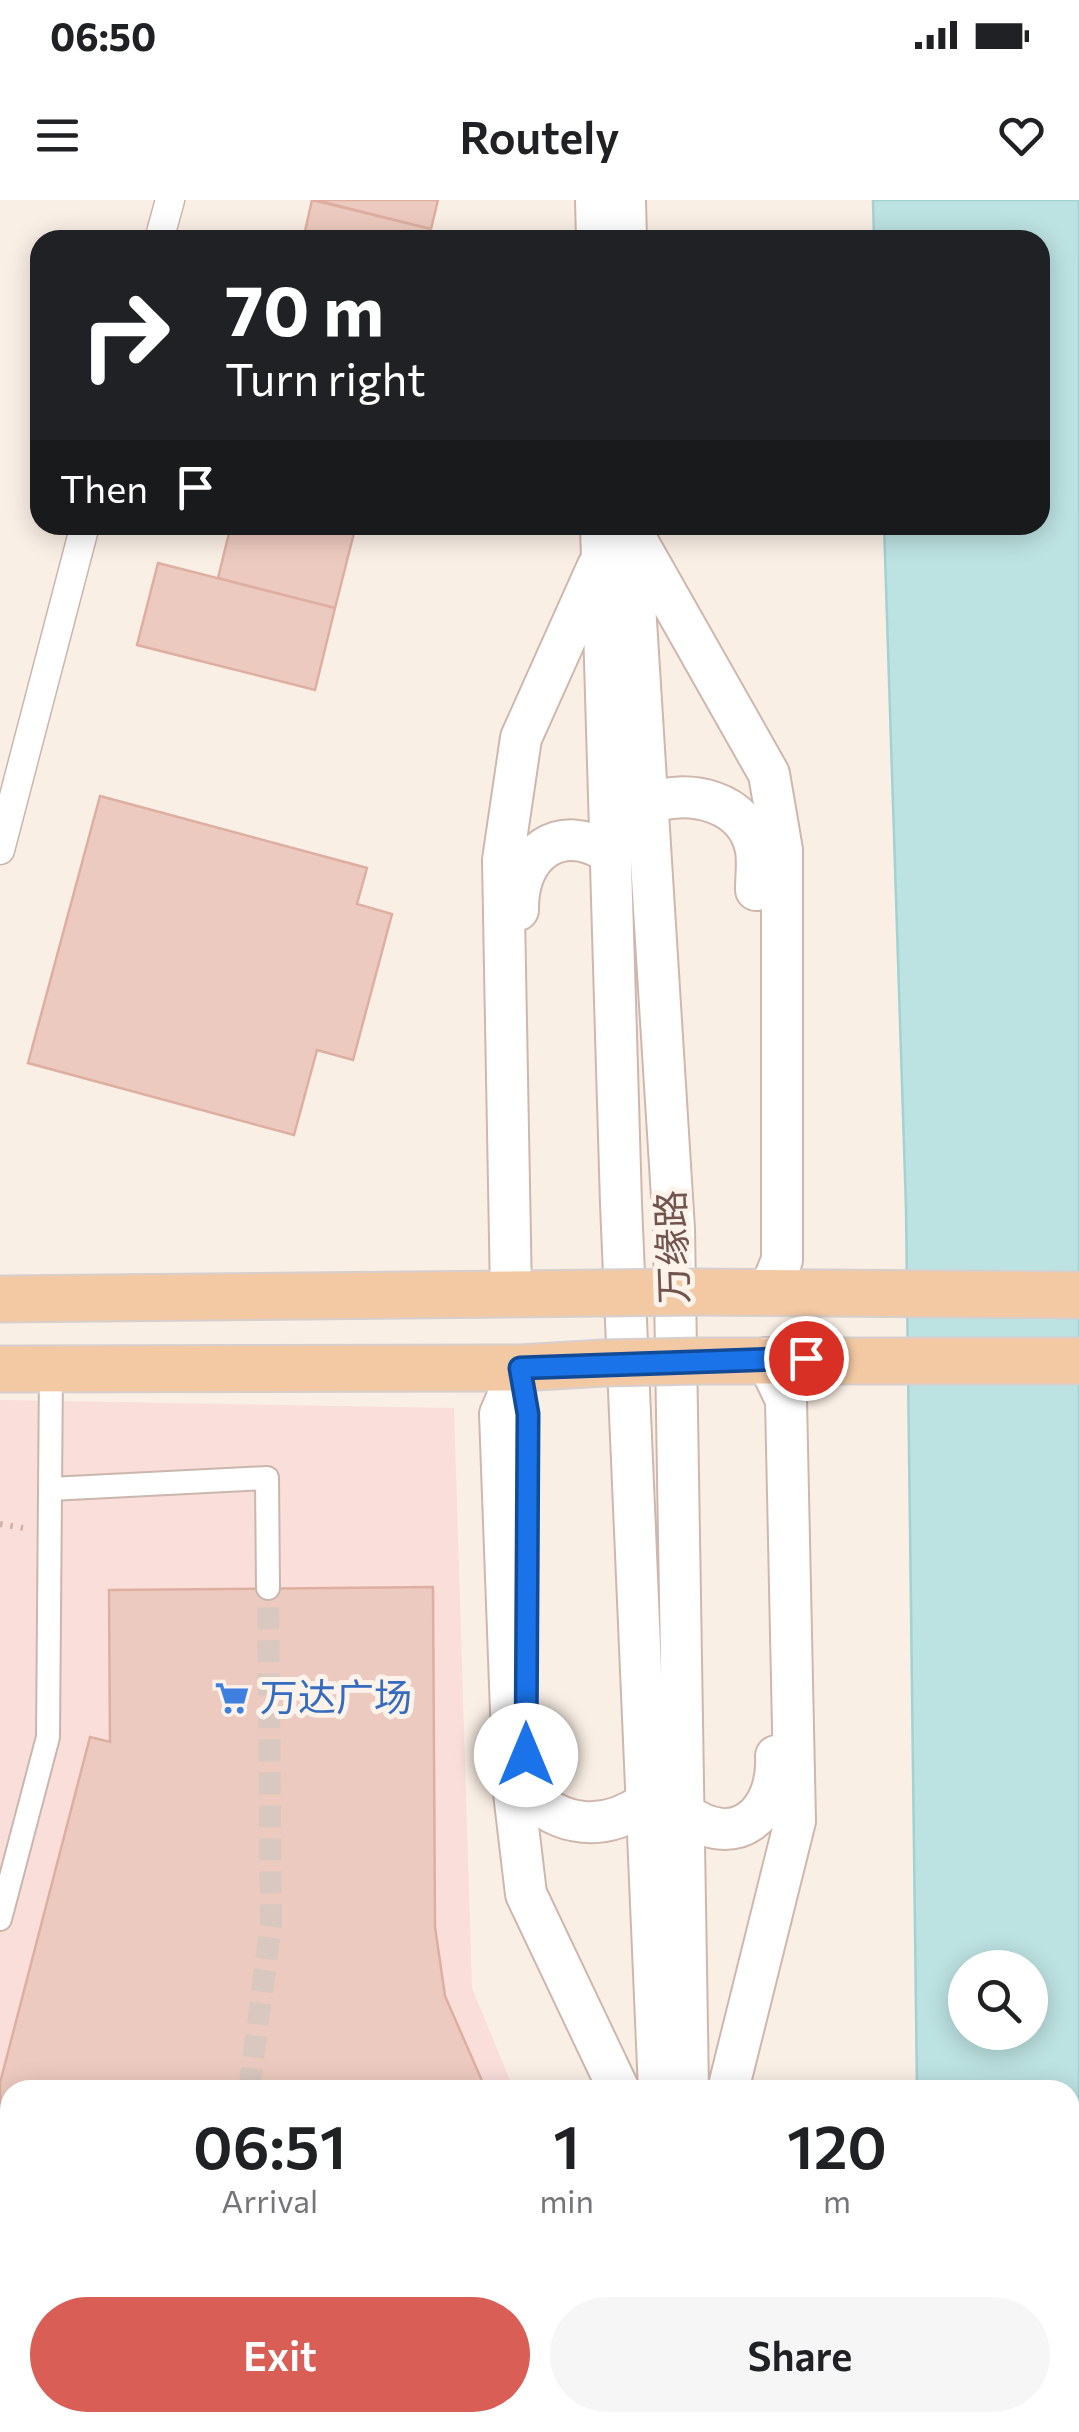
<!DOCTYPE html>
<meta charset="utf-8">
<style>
:root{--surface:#fff;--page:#f6f6f6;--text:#202124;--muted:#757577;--accent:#d95e56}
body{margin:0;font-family:Commissioner,"Noto Sans SC",sans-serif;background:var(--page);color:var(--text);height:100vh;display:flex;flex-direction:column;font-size:38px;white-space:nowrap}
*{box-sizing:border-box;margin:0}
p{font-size:32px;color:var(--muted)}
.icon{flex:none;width:55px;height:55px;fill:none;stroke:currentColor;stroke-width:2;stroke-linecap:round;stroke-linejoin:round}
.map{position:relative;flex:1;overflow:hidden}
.drawer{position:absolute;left:0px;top:1880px;width:1080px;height:352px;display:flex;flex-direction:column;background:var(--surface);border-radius:30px 30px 0 0;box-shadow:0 5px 25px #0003}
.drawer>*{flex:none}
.hud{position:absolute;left:30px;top:30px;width:1020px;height:305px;border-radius:30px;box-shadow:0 5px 25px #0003;background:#202124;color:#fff;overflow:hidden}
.fabs{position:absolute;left:948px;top:1750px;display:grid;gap:20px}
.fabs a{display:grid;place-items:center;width:100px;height:100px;border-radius:50%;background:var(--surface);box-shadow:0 5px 25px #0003;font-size:50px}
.pin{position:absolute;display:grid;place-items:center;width:85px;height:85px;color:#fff;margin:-42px;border:5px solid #fff;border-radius:50%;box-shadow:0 2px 10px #0007}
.me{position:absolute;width:110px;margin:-55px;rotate:0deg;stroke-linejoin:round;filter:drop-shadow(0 0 8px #0008)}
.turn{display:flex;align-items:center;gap:35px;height:210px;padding:0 30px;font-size:45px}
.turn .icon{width:130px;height:130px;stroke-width:2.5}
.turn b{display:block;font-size:70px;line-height:85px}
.then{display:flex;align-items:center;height:95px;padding:0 30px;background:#0003;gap:20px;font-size:38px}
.eta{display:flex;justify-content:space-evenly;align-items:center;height:170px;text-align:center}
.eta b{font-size:60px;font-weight:600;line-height:70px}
.primary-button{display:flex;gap:20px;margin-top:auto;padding:20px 30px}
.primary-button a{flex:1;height:115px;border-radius:60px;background:var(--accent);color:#fff;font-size:40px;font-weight:600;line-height:115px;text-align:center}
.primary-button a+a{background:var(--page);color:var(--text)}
.status{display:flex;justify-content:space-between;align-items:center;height:70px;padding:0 50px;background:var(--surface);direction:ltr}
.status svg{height:28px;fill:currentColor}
header{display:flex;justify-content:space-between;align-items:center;height:130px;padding:0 30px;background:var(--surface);font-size:45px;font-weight:600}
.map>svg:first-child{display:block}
</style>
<div class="status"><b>06:50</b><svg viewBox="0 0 49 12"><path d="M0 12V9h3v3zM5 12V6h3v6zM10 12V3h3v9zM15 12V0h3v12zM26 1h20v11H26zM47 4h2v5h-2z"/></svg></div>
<header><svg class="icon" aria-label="menu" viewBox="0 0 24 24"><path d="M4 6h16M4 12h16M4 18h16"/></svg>Routely<svg class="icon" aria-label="heart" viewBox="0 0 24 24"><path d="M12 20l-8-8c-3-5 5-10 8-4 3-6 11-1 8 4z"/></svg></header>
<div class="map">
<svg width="1079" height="2232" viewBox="0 0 1079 2232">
<rect width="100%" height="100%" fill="#faefe5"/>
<path fill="#f9deda" d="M0 1200 454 1208 472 1788 514 1890H10L0 2232Z"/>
<path fill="#bce2e1" stroke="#a3d2d2" stroke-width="2.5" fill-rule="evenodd" d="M873 0H1079V2232H921V2223L1070 2222V1890H917L906 1008 884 325H1040V40H874ZM965 1768H1030V1832H965Z"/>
<path fill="#edcabf" stroke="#deafa1" stroke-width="2.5" d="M312 0 431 29 428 40H303Z
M316 0H438L431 29Z
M231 325H356L335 408 218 378Z
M158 363 335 408 315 490 137 445Z
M100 596 367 668 357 704 392 714 353 860 317 850 294 935 28 863Z
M433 1387 435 1727 445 1796 486 1890H10V2222H585L584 2232H0V1883L90 1537 110 1542 109 1390Z"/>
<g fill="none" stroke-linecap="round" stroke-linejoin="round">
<path stroke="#d8c8bf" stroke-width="22" stroke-dasharray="22 11" stroke-linecap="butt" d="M249 1890 271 1724 268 1388
M156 2232 159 2222"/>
<g stroke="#cbb6ad" stroke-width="26">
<path id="pedestrian" d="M50 1289 267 1278 268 1388
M0 1719 48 1537 51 1169"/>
</g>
<g stroke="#cbb6ad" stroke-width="31">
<path id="minor" d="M159 40 170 0
M0 650 85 325"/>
</g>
<g stroke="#cfb7ad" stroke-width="44">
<path id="secondary" d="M596 0 597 40
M625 0 626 40
M601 325 621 1004 659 1890
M630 325 674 1029 688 1890
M636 339 769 574 782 650V1060L769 1092
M647 604C687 588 747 600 756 650 758 663 756 677 756 690
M518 710C517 653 559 621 610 653
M511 1093 503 660 521 538 598 366
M520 1168 500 1214 514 1593 526 1694 619 1890
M526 1566V1592C560 1628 605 1632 645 1603
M683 1612C735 1653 779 1614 776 1556
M728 1890 795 1621 786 1200 766 1158
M695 2222V2232"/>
</g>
<g stroke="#d7cfcd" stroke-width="49">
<path id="primary" d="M696 1092 1079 1095
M0 1099 600 1093
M699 1161H1079
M0 1169 520 1168 604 1163"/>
</g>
<path stroke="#d1aea3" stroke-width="6" stroke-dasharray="2.5 8" stroke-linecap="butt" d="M0 1324 23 1328"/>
<use href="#pedestrian" stroke="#fff" stroke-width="22"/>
<use href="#minor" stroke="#fff" stroke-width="28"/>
<use href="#secondary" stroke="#fff" stroke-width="40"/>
<use href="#primary" stroke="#f3c9a4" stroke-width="45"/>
<g stroke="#d7cfcd" stroke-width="49" stroke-linecap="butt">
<path id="primary-bridge" d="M600 1093 696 1092
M604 1163 699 1161"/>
</g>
<use href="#primary-bridge" stroke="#f3c9a4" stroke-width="45"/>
</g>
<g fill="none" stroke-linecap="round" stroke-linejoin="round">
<g stroke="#114b97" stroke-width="25">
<path id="route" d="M526 1555 528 1214 520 1168 806 1158"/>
</g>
<use href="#route" stroke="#1a73e8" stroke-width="18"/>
</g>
<defs>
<g id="supermarket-bare" transform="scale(2.7)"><path d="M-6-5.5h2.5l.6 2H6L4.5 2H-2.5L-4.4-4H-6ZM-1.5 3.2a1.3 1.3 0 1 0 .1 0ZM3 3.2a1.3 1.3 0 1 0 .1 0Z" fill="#3f7fe0" stroke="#fdf3eb" stroke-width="2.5" paint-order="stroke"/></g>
</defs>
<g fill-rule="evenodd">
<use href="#supermarket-bare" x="232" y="1498"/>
</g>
<g text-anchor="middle" stroke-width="10" stroke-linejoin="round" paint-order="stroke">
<g font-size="38" fill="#71544d" stroke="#fdf3eb">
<text transform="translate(673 1047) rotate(-92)" y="13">万缘路</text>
</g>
<g font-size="38" fill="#366cbe" stroke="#fdf3eb" text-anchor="start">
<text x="260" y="1511">万达广场</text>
</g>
</g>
</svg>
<div class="fabs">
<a><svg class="icon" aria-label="search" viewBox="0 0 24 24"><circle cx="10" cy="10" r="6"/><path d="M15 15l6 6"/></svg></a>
</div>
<div class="pin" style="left:806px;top:1158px;background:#d93025"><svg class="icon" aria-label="arrive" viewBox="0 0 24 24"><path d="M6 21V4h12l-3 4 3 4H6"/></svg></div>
<svg class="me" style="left:526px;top:1555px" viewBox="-20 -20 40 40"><circle r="19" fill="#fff"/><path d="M0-13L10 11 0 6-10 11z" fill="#1a73e8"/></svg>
<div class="hud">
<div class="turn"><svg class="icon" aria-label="right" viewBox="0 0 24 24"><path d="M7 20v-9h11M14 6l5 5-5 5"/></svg><div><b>70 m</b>Turn right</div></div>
<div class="then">Then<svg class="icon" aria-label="arrive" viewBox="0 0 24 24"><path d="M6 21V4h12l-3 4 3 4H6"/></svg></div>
</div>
<section class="drawer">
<div class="eta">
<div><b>06:51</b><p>Arrival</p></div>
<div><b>1</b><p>min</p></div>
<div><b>120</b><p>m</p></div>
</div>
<div class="primary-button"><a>Exit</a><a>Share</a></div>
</section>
</div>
